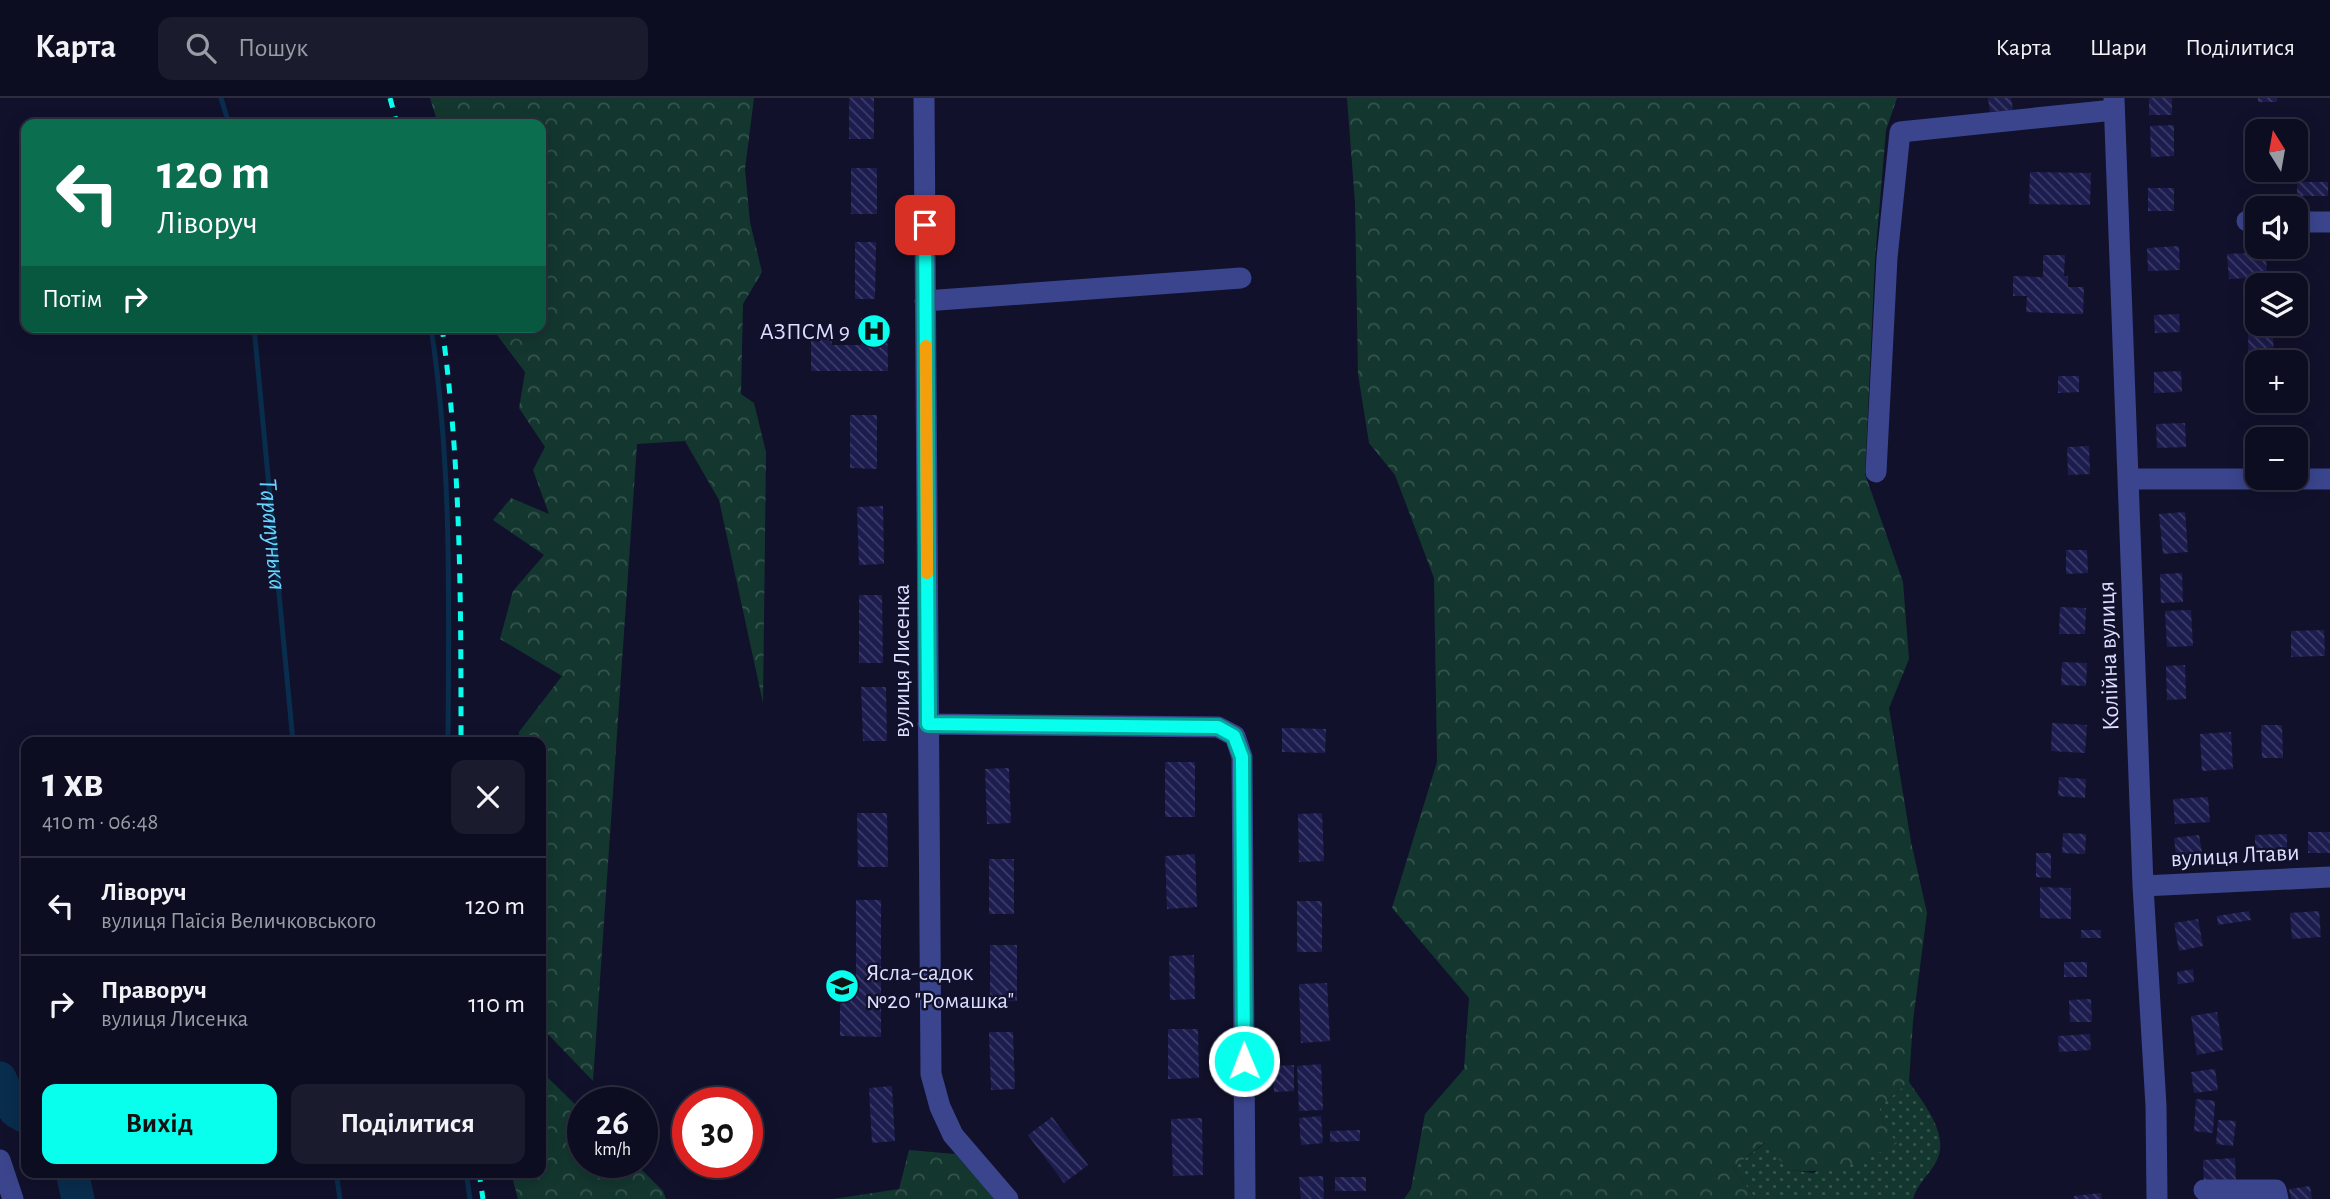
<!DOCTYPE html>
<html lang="uk">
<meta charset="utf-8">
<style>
:root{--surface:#0d0d21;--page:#1b1b2e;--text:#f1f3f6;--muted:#9a9ca5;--line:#2d2d3f;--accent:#08ffed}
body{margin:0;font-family:"Alegreya Sans",sans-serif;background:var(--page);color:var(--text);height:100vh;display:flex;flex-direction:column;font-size:26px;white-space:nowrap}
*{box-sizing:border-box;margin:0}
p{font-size:23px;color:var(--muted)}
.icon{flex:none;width:38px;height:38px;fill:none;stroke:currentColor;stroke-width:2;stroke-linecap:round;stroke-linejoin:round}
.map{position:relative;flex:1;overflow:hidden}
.details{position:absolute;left:21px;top:639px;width:525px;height:441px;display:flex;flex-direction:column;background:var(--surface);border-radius:14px;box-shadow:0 4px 18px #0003,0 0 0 2px var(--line)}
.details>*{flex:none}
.top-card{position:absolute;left:21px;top:21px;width:525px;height:214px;border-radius:14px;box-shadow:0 4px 18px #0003,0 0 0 2px var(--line);background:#0b6e4f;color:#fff;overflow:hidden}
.needle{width:46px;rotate:349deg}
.tools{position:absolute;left:2245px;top:21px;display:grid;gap:14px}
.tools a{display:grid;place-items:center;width:63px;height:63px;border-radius:14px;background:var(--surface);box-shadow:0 4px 18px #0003,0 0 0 2px var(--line);font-size:35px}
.speed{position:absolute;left:567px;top:989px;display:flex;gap:14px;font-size:35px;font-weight:700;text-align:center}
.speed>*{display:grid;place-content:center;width:91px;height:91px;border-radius:50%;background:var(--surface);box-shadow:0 4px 18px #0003,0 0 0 2px var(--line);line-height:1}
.speed small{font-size:18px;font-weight:400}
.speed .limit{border:10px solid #d22;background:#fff;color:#111}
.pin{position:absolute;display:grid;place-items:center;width:60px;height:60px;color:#fff;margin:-30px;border-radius:14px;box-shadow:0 4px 10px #0006}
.me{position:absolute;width:77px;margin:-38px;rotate:359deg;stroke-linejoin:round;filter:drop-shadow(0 0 5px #0008)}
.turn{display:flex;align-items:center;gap:24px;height:147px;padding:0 21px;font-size:32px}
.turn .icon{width:91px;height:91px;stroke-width:2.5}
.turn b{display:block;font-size:49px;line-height:60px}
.then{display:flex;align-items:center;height:66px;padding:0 21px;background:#0003;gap:14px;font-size:26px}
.round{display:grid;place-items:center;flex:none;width:74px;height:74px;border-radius:14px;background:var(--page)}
.headline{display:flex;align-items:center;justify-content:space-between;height:119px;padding:0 21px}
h1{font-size:42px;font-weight:700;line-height:52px}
.cta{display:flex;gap:14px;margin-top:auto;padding:14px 21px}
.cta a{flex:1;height:80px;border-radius:14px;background:var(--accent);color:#111;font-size:28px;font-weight:700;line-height:80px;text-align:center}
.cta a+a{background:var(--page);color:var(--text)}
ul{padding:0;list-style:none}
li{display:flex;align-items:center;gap:21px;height:98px;padding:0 21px;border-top:2px solid var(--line)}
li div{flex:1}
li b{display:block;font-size:26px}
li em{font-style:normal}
header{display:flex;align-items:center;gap:42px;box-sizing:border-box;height:98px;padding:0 35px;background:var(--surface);border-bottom:2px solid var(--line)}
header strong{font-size:33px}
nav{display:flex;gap:38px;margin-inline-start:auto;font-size:24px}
.search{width:490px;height:63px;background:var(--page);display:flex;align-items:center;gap:18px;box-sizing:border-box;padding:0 24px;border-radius:14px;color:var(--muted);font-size:26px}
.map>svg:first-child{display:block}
</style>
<header>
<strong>Карта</strong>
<div class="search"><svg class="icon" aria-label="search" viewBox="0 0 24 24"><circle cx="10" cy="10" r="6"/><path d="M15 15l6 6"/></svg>Пошук</div>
<nav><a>Карта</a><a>Шари</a><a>Поділитися</a></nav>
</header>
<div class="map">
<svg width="2330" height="1101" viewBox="0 0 2330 1101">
<defs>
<pattern id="grass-dots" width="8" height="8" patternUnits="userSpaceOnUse" patternTransform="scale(1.75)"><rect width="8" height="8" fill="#13372f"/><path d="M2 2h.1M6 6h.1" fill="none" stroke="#35544e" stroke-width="1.8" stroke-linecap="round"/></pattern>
<pattern id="forest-crowns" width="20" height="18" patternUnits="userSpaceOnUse" patternTransform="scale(1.75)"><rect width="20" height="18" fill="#13372f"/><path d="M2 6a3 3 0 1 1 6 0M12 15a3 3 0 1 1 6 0" fill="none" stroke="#35544e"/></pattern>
<pattern id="building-back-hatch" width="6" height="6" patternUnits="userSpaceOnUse" patternTransform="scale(1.75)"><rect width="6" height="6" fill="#1d1c4e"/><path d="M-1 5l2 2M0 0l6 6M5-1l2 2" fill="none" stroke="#3d3d69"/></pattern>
</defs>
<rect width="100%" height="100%" fill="#11112c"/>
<path fill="url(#grass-dots)" d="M1909 984C1923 1005 1951 1037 1936 1064 1929 1077 1917 1086 1913 1101H1756L1733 1070 1765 1045 1789 1072 1814 1075 1884 1027 1879 1009Z"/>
<path fill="url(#forest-crowns)" d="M430 0H754L745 71 750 124 762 174 743 206 741 296 754 305 766 354 763 605 719 402 685 343 637 346 593 983 541 929V644H518L519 634 562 578 500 541 513 493 544 457 493 422 511 400 549 416 533 372 545 349 519 310 525 274 491 229H541V26H438Z
M1347 0H1897L1886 32 1875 162 1865 376 1903 484 1909 561 1889 610 1911 744 1927 815 1913 923 1909 984 1879 1009 1884 1027 1897 1045C1863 1065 1829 1077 1789 1072L1764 1045 1733 1070 1756 1101H1404L1411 1091 1425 1016 1464 971 1469 900 1392 810 1437 664 1434 480 1395 377 1369 345 1358 276 1355 105Z
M541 973 583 1014V1064H634L663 1093 666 1101H518L511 1075 541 1074Z
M909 1052 955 1056 995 1101H833L899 1091Z"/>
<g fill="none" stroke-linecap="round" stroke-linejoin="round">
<g stroke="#092d4d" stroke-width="5">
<path d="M221 0 229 26"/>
<path id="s1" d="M254 229 293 644"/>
<path d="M431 229C452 367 449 505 448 644"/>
<path d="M336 1074 340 1101"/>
<path d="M466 1074 470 1101"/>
</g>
<path stroke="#092d4d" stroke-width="33" d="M0 980 15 1013 26 1019
M72 1074 78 1101"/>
</g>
<path fill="url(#building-back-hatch)" d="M849 0H874V41H849Z
M1988 0H2011L2013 12 1990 14Z
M2149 0H2172V17H2149Z
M2258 0H2277V4H2258Z
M2174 27V58L2151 59 2150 28Z
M851 70H877V116H851Z
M2030 74 2091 75 2090 107 2029 106Z
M2297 84H2328V98H2297Z
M2148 90H2174V113H2148Z
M855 144H876L875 201H855Z
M2179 148 2180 172 2148 173 2147 150Z
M2266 154 2267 179 2229 181 2227 156Z
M2043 157H2065L2064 178H2068V189H2084L2083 216 2026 214 2027 198H2013V178L2043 179Z
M2301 173 2302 192H2296V187H2276V175Z
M2296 208H2303V236H2285V226H2296Z
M2179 216 2180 234 2155 235 2154 217Z
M861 220H887L888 273H811V238H832V247H861Z
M2248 236H2273L2274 264H2258V274H2249Z
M2181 273 2182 294 2154 295V274Z
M2058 278H2079V294L2058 295Z
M2272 303H2293V309H2272Z
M850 317H877V371L850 370Z
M2185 325 2186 349 2157 350 2156 326Z
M2089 348 2090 376 2068 377 2067 349Z
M883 408 884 466 859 467 857 409Z
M2185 414 2188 454 2163 456 2159 416Z
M2066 452H2087L2088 475 2066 476Z
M2182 475 2183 504 2161 505 2160 476Z
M859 497H882L883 565H859Z
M2060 509 2086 510 2085 536H2059Z
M2191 512 2193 548 2167 549 2165 513Z
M2324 532 2325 558 2291 559V533Z
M2062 564 2087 565 2086 588 2061 587Z
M2185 567 2186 601 2167 602 2166 568Z
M861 589H886L887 643H863Z
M2052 625 2087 627 2085 655 2051 653Z
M2261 627H2282L2283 660H2262Z
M1282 630 1326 631 1325 655 1282 654Z
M2231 634 2233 671 2202 673 2200 636Z
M1165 664H1195V719H1165Z
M1009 670 1011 725 987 726 985 671Z
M2059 679 2086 681 2085 700 2058 698Z
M2208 699 2210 724 2175 726 2173 701Z
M857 715H887L888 769H858Z
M1322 715 1324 763 1299 764 1298 716Z
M2308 734H2330V755H2308Z
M2063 735 2086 736 2085 756 2062 755Z
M2287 736V756L2255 757V737Z
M2199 737 2202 754 2176 757 2174 740Z
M2036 755H2051V780L2036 779Z
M1195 756 1197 809 1167 811 1165 758Z
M989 761H1014V816H989Z
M2040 789 2071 790V821L2040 820Z
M856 802H881V939L840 938V888H856Z
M1297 803H1322V854H1297Z
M2249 813 2251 822 2218 827 2217 818Z
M2319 813 2321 839 2292 841 2290 815Z
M2198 821 2203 848 2179 853 2174 825Z
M2081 832H2101V840H2081Z
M990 847H1017V903H990Z
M1194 857 1195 901 1170 902 1169 858Z
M2064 864H2087V879H2064Z
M2193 871 2194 884 2178 886 2177 874Z
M1327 885 1330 943 1301 945 1299 886Z
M2091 901 2092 924H2070L2069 902Z
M2217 914 2223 952 2197 957 2191 918Z
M1168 931H1198L1199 980 1168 981Z
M989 934H1013L1015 991 991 992Z
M2090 936 2091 952 2059 954 2058 938Z
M1321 966 1323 1012 1299 1013 1297 968Z
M1294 967V993L1274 994 1273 968Z
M2215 971 2218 992 2194 995 2191 974Z
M892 988 895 1043 872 1045 869 990Z
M2196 1001 2215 1003 2213 1035 2194 1033Z
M1321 1018 1323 1045 1301 1047 1299 1020Z
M1052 1019 1088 1067 1064 1085 1028 1037Z
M1202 1020 1203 1077 1173 1078 1171 1021Z
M2218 1022 2236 1023 2233 1048 2216 1046Z
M1360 1032V1043L1330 1044V1033Z
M2235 1060 2236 1084 2204 1085 2203 1062Z
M1323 1078 1324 1101H1301L1299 1079Z
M1335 1079H1366V1093H1335Z
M2310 1088 2312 1101H2291L2289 1091Z
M2101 1095 2102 1101H2074V1098Z"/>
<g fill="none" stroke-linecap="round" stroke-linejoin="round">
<path stroke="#3a458d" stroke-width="21" d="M924 0 931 976 940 1009 953 1037 1008 1101
M2114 0 2143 788 2156 1008 2157 1101
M2247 123H2258
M2296 124H2330
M925 203 1241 180
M1876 374 1887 160 1900 34 2114 12
M2128 381H2330
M928 626 1218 629 1235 638 1242 659 1245 1101
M2143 788 2330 779
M0 1062 13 1101
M2204 1092H2276L2278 1101"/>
<path stroke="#08ffed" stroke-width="5" stroke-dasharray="10 9" stroke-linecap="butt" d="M390 0 397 26
M442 229C461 367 461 505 461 644
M479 1074 483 1101"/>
</g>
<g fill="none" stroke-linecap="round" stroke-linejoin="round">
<g stroke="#05a69a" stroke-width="18">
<path id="route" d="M925 127 928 626 1218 629 1234 638 1242 659 1244 963"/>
</g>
<use href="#route" stroke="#08ffed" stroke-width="12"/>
<path stroke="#f59e0b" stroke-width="12" d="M926 248 927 475"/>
</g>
<defs>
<g id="hospital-disc" transform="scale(1.75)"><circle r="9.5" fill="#08ffed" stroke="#11112c"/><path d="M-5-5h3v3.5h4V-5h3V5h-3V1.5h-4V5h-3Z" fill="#111"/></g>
<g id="school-disc" transform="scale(1.75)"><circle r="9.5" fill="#08ffed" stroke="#11112c"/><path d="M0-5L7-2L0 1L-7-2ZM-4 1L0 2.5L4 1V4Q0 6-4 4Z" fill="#111"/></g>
</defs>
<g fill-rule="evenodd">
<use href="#hospital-disc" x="874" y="233"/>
<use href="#school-disc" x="842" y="888"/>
</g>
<g text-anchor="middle" stroke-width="5" stroke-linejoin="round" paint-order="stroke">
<g font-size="24" fill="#dcdeff" stroke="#11112c" text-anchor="end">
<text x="850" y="241">АЗПСМ 9</text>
<text x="866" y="882" text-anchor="start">Ясла-садок<tspan x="866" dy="28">№20 "Ромашка"</tspan></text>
</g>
<g font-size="24" fill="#dcdeff" stroke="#11112c">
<text transform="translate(2108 558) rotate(-92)" y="8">Колійна вулиця</text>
<text transform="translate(901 563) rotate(-90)" y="8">вулиця Лисенка</text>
<text transform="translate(2235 757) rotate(-3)" y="8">вулиця Лтави</text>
</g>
<g font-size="26" font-style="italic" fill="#6ad4ff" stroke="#11112c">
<text dy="9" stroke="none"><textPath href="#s1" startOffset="208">Тарапунька</textPath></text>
</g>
</g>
</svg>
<div class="tools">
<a><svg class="needle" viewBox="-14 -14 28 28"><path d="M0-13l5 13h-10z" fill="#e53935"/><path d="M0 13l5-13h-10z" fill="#9a9ca5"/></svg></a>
<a><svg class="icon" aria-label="sound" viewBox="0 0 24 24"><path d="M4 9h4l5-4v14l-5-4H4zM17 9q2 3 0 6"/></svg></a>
<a><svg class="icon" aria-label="layers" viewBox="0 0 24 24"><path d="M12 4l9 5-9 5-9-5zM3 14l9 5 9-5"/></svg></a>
<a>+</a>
<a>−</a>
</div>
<div class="speed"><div>26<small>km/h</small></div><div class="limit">30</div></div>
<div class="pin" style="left:925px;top:127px;background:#d93025"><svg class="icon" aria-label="arrive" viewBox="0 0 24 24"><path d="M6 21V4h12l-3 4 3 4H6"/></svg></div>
<svg class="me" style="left:1244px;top:963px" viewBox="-20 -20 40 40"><circle r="17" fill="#08ffed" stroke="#fff" stroke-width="3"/><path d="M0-11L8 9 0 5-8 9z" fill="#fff"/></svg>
<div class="top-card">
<div class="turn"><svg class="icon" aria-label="left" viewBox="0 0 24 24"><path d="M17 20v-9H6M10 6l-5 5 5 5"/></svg><div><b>120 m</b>Ліворуч</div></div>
<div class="then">Потім<svg class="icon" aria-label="right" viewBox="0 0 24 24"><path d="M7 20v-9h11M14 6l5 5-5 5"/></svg></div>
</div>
<section class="details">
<div class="headline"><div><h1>1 хв</h1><p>410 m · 06:48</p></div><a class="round"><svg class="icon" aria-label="close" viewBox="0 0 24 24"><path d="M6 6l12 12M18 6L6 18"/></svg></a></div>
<ul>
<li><svg class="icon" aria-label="left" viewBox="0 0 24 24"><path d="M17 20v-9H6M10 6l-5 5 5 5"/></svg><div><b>Ліворуч</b><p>вулиця Паїсія Величковського</p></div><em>120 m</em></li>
<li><svg class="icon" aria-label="right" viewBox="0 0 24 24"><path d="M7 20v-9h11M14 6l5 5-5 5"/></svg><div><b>Праворуч</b><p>вулиця Лисенка</p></div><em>110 m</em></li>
</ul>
<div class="cta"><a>Вихід</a><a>Поділитися</a></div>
</section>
</div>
